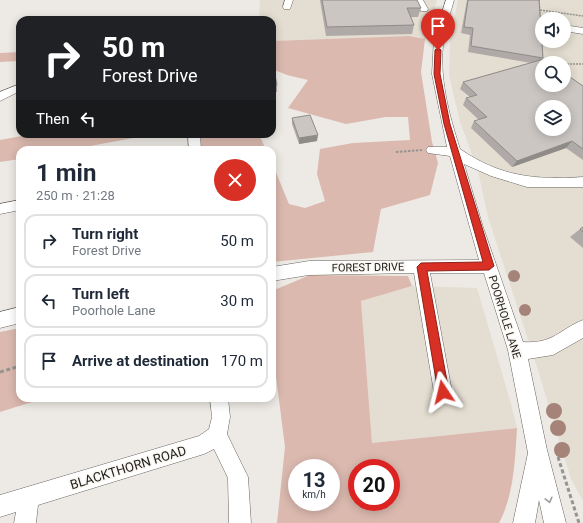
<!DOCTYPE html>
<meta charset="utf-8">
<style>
:root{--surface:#fff;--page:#f2f2f3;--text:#1f2937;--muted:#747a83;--line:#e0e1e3}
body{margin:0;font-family:Roboto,sans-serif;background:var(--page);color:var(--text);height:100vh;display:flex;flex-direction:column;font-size:15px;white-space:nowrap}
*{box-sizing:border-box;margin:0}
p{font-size:13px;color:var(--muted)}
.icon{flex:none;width:22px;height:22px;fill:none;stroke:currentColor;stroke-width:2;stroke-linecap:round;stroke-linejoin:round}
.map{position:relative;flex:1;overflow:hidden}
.drawer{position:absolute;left:16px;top:146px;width:260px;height:256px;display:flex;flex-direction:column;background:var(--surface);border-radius:12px;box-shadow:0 2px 10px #0003}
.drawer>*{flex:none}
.banner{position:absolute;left:16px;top:16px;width:260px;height:122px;border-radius:12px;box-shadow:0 2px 10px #0003;background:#202124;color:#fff;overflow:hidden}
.tools{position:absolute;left:535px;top:12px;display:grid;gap:8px}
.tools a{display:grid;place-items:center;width:36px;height:36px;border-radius:50%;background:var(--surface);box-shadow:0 2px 10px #0003;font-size:20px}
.speed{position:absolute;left:288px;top:459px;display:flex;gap:8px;font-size:20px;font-weight:700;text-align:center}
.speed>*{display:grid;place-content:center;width:52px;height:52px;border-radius:50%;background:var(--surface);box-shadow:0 2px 10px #0003;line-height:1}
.speed small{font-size:10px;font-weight:400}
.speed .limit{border:6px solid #d22;background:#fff;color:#111}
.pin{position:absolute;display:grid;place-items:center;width:34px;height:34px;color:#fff;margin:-41px -17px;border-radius:50% 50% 50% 0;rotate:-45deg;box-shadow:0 0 4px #0007}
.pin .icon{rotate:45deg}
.me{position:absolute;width:44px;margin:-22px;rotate:350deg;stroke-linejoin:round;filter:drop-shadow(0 0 3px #0008)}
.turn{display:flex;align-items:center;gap:14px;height:84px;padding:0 20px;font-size:18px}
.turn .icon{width:52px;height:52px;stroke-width:2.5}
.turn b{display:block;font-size:28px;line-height:34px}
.then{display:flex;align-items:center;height:38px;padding:0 20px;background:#0003;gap:8px;font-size:15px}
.round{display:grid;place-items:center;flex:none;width:42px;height:42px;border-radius:21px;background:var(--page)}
.headline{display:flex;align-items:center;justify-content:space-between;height:68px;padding:0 20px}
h1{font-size:24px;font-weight:700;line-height:30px}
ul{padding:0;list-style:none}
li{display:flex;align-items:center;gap:12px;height:54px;margin:0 8px 6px;padding:0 12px;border:2px solid var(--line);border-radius:12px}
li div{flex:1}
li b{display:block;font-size:15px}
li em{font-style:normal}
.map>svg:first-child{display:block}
</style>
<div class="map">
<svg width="583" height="523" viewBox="0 0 583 523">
<rect width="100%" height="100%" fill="#edeae5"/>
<path fill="#e4ddd1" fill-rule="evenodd" d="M260 0H437L425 39 409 36 272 41V20H259Z
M458 0H583V501L571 479 536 364 488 217 478 171 460 122 449 75 450 41ZM542 19H564V41H542ZM542 63H564V85H542ZM542 107H564V129H542Z
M412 286 477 288 511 404 517 428 372 443 361 301Z"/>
<path fill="#dbb9af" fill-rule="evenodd" d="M409 36 425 39 421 72 432 142 438 163 430 195 381 209 373 252 272 262V163L289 204 305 208 325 201 317 174 320 149 353 143 410 140 408 117H386L346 124 288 108 308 80 287 75 272 69V41Z
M20 52V61L0 62V53Z
M32 134H146L144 136 69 150H20V159L0 162V140Z
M199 134H259L266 150H201Z
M310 275 408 276 412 286 361 301 372 443 517 428C515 460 514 495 499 523H277L285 447 272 345V291ZM297 468H331V502H297ZM357 468H391V502H357Z
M20 328V398H45L0 412V332Z"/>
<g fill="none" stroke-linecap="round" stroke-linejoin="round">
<g stroke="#676460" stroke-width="1">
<path id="minor" d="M285 0H293L290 9H284L283 7Z
M415 0H423L428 9 427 11H421Z
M446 0H454C451 12 445 26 444 38 438 76 449 114 460 149 501 177 535 180 583 177V187H527L491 176 464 164 483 227 523 342C554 344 558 330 583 320V338L553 355 528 359 547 450 566 523H544L539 500 535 523H513L528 453 508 350 484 273H430L452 392 449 398 443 401 437 398 434 392 414 273 309 275 272 281V267L309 261 479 260 450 156 428 153 426 150 428 147H447L432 74 434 38Z
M564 25 583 28V34L564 31Z
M20 84V91L0 101V92Z
M188 134H200L201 150H189Z
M20 200V210L0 214V204Z
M20 307V323L0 328V312Z
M210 398H228L230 417 227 434 248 477 251 523H229L228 478 214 449 204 454 38 505 36 523H14L16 512 0 517V495L199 436 209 429 212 417Z"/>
</g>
<path stroke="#969491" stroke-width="1.5" stroke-dasharray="2 1" stroke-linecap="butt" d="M539 0 542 47
M540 10 583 16
M564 64H583"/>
<path stroke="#969491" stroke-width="2" stroke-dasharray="2.5 1.5" stroke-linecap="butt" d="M396 152 422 150"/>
<path stroke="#969491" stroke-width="3" stroke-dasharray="4 2.5" stroke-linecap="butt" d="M0 372 20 366
M558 457 579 523"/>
<use href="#minor" fill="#fff" fill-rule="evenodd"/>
</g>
<g fill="#a58378">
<circle cx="514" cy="276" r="6"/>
<circle cx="525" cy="310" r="6"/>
<circle cx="554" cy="411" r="8"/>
<circle cx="558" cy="428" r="8"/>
<circle cx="562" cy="450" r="8"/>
</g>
<path fill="#afaaa7" d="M320 0H417L421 8 418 17H411L414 25 412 34 326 36Z
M467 0H539L543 58 542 60 583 86V160L566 148 512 167 471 128 474 121 479 120 463 105 466 98 470 97 460 89 463 82 531 63 468 52 470 35 461 33Z
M272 65 277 85V92H272Z
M292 118 317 141 299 144 292 124Z
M583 227V248L570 237 580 229Z"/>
<path fill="#8e8b88" d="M318 135 317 141 299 144V138Z
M572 141 566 148 512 167 517 161Z"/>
<path fill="#cbc6c2" stroke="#8e8b88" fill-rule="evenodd" d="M322 0H417L421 8H407L414 25 327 27Z
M468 0H539L543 58 471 46 473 28 464 27Z
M544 59 550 63H542V85H564V73L583 86V149L572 141 517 161 474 121 487 117 466 98 477 95 463 82ZM542 107H564V129H542Z
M272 65H273L277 85 272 86Z
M310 115 318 135 299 138 292 118Z
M583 227V232L580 229Z"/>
<defs><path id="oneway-chevron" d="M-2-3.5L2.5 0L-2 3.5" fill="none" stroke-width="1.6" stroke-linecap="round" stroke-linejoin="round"/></defs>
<use stroke="#9c9c9b" href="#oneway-chevron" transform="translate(549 500) rotate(76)"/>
<path fill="#d93025" stroke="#8d1f18" d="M438 48 441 50 440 74 450 124 494 266 489 270 427 271 449 392 447 396 443 397 439 396 438 392 417 267 421 263 483 262 444 124 434 74 435 50Z"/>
<g text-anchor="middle" stroke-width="3" stroke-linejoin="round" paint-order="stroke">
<g font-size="11" fill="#232220" stroke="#faf7f2">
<text transform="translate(368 267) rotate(-1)" y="4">FOREST DRIVE</text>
<text transform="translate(505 317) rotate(73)" y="4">POORHOLE LANE</text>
</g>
<g font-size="13" fill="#232220" stroke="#faf7f2">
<text transform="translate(128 467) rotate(-17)" y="5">BLACKTHORN ROAD</text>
</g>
</g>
</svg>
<div class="tools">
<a><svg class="icon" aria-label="sound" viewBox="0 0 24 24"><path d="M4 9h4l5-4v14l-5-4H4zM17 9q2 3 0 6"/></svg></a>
<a><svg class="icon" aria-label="search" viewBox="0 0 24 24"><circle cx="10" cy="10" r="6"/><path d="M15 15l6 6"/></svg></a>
<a><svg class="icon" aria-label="layers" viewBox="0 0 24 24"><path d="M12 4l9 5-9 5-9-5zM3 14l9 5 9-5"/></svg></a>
</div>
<div class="speed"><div>13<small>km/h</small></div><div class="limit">20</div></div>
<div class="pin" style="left:438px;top:50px;background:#d93025"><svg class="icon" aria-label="arrive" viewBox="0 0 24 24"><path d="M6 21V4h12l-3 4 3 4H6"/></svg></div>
<svg class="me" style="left:443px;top:392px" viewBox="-20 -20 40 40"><path d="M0-17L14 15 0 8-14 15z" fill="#d93025" stroke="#fff" stroke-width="4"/></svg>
<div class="banner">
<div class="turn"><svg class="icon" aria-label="right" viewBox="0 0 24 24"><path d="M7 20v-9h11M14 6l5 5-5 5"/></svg><div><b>50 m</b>Forest Drive</div></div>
<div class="then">Then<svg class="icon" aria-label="left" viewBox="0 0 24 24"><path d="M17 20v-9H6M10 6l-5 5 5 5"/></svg></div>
</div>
<section class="drawer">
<div class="headline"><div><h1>1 min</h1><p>250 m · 21:28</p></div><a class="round" style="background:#d93025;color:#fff"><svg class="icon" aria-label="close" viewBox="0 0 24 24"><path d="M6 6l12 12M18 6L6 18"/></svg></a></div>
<ul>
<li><svg class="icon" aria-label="right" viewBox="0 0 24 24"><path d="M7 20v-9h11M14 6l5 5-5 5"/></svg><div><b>Turn right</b><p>Forest Drive</p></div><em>50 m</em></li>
<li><svg class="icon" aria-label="left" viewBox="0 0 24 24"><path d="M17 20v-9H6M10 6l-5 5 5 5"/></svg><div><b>Turn left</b><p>Poorhole Lane</p></div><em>30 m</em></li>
<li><svg class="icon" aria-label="arrive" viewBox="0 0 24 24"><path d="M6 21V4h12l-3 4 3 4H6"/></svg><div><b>Arrive at destination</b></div><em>170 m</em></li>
</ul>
</section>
</div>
